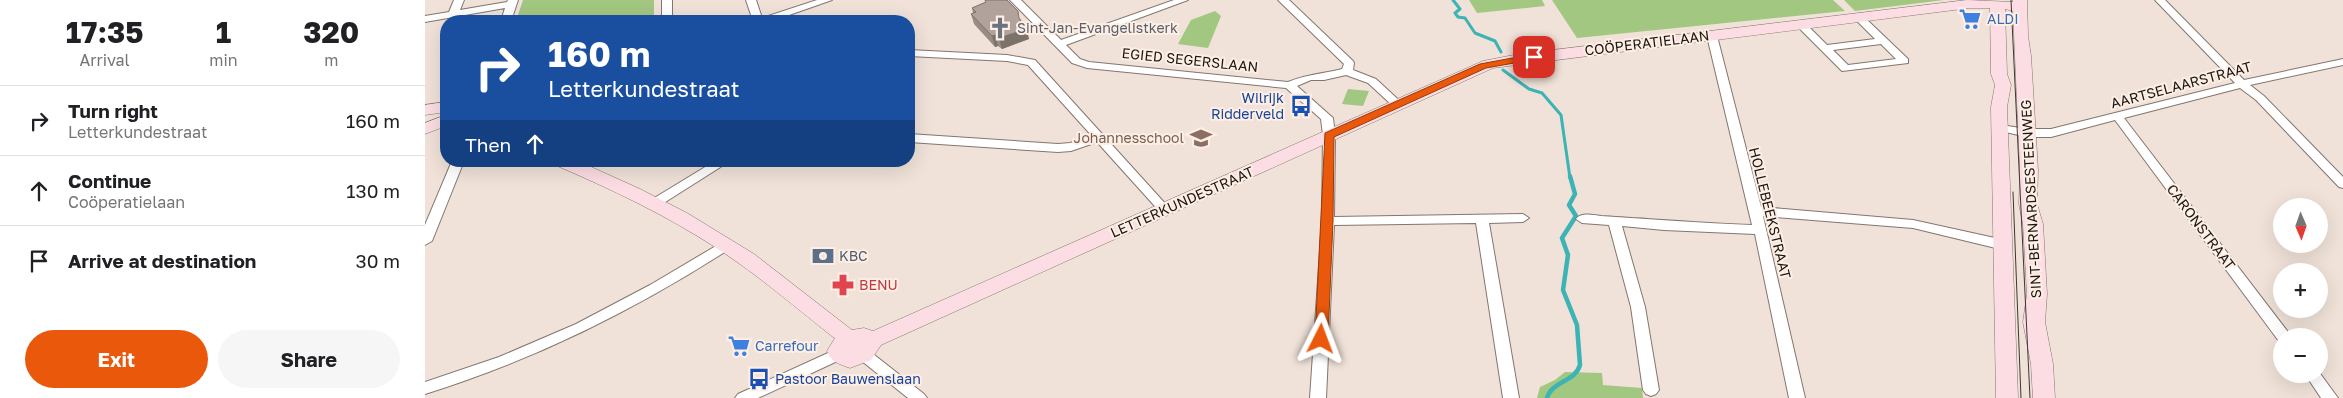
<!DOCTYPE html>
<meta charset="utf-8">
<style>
:root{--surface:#fff;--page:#f6f6f6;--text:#202124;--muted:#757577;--line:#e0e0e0;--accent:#ea580c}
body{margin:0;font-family:"Golos Text",sans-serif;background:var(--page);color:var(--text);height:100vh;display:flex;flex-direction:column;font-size:19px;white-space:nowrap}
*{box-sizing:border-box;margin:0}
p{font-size:16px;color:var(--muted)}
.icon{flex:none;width:28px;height:28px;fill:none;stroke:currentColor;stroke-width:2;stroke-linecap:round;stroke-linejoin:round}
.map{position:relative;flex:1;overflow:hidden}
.details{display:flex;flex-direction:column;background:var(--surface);width:425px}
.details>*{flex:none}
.guide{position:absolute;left:15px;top:15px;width:475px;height:152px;border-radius:20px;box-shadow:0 5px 20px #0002;background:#1a4fa0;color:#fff;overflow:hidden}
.needle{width:32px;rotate:178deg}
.buttons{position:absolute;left:1848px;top:198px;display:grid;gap:10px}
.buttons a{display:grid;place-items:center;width:55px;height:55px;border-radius:50%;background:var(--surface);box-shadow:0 5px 20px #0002;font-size:25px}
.pin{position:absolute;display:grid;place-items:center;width:42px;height:42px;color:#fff;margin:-21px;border-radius:10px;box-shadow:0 2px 8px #0006}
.me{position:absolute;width:55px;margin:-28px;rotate:3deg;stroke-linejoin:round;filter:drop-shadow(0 0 4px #0008)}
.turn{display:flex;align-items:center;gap:18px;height:105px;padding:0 25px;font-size:22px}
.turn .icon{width:65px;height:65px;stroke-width:2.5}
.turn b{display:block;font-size:35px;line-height:42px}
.then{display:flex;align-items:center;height:48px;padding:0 25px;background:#0003;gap:10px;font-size:19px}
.eta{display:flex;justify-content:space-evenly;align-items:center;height:85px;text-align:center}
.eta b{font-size:30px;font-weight:700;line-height:35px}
.button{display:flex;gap:10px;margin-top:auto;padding:10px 25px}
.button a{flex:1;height:58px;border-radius:30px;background:var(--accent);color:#fff;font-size:20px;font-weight:700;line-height:58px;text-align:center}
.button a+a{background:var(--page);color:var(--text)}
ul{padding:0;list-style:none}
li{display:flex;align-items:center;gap:15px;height:70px;padding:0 25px;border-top:1px solid var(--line)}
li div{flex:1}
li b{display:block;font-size:19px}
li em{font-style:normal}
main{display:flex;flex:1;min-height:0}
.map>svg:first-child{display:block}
</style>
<main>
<section class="details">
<div class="eta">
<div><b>17:35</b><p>Arrival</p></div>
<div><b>1</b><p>min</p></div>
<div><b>320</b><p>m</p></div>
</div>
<ul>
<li><svg class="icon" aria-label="right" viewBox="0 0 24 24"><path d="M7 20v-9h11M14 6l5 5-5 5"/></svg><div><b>Turn right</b><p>Letterkundestraat</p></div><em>160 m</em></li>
<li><svg class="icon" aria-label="ahead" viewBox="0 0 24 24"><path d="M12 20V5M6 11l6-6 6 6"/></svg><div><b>Continue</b><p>Coöperatielaan</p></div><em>130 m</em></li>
<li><svg class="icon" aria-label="arrive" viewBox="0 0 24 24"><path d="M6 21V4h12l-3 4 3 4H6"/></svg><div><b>Arrive at destination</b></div><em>30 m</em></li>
</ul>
<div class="button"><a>Exit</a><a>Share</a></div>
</section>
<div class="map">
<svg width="1918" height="398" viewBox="0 0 1918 398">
<rect width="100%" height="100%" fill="#f0e2d8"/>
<path fill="#a2c781" d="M98 0H229V21H91Z
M1044 0H1117L1120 6 1052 13Z
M1127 0H1408L1420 11 1152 38Z
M1419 0H1519L1430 11Z
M790 11 796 16 783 48 753 44 766 20Z
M923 89 944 91 938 106 917 104Z
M1140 372 1177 373 1178 385 1217 388 1218 398H1220H1112L1115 387 1130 380Z"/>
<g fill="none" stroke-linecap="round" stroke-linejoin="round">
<path stroke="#3cb3b4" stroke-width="3" d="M1028 0 1035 9 1030 13 1033 17 1040 18 1050 33 1070 41 1076 52
M1078 70 1104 89 1117 93 1136 115 1145 178"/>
<path stroke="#3cb3b4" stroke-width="4.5" d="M1122 398C1127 381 1150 382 1155 365L1152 325 1138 290 1143 255 1137 238 1151 216 1144 205 1150 194 1145 176"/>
<g stroke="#83766e" stroke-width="2">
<path id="street" d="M29 0H39L35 10 82 2 83 0H93L86 21H76L80 8 0 22V16L24 12Z
M237 0H247V21H237Z
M321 0H331L337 18 392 0H407L347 21H328Z
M585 0H596L636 40 749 0H763L641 45 655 59 664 62 863 82C883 74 897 74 917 69L919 64 853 0H864L928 61 929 63 928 70 951 79 978 104 972 107 968 106 943 83 921 75 899 80H886L872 86 908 118 910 135 909 217 1098 214 1104 218 1098 222 1064 223 1094 398H1078L1051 223 909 225 901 398H885L897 221 898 135 896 119 861 88 662 68 647 63Z
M1730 0H1740L1819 80 1918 59V65L1825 85 1839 96 1918 177V188L1914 187 1831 100 1815 88 1699 118 1863 332 1865 336H1856V341L1853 340 1690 120 1626 137H1602L1572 130 1570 128 1576 125 1602 129H1626L1810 83Z
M1434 15 1438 16 1483 59V63L1417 71 1371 25 1372 23H1380L1402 45 1450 39 1429 18ZM1456 44 1471 59 1423 65 1408 50Z
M1287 33 1292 36 1336 207 1488 220 1579 240 1586 245 1579 250 1488 228 1338 216 1380 398H1364L1330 234 1239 230 1197 226 1220 307 1234 390 1231 394 1226 396 1221 394 1218 390 1206 307 1184 225 1157 223 1151 219C1156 212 1168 215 1176 216 1226 219 1277 223 1327 225L1282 36Z
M484 50 582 55 610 60 746 210 744 213H736L672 142 646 151 633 152 484 142V134L633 144 645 143 667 136 603 65 582 61 484 56Z
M27 161H39L7 241 0 245V225Z
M290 161H305L234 206H226L224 203 226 200Z
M301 240 308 245 306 248C208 311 111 359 0 394V382L74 357 151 324 225 285Z
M414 348 419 350 421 354 419 358 333 398H310L313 394Z
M438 348 443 350 499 394 502 398H483L433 358 431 354 433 350Z
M1894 372 1913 398H1896L1880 374H1894Z"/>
</g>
<g stroke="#83766e" stroke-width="1">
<path id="secondary" d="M1542 0 1588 2V0H1602L1603 36 1606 56 1613 170 1612 204 1618 224 1622 294 1620 322 1628 364 1630 398H1608L1606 364 1598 322 1602 294 1598 224 1594 204 1595 170 1588 11 1580 9 1582 74 1586 85 1582 107 1593 398H1571L1566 107 1570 85 1566 74 1565 8H1545L1068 68 456 345 446 360 425 368C414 364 406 362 402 351L410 338 408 337C370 307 333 275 293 249 241 215 186 189 130 165L127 161H153L215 189 262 213 329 254 427 330 439 328 448 331 1058 61 1094 54Z
M21 102V112L0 115V105Z
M21 115V126L0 134V123Z"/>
</g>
<use href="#street" fill="#fff" fill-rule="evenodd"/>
<use href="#secondary" fill="#fbdde3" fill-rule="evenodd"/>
<path stroke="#3d3733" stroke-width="1" d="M1586 0 1605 398
M1588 192 1596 398"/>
</g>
<path fill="#988c85" d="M560 0 595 19 604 39 577 49 573 46 570 47 549 24 546 14 548 13 547 8 561 2Z"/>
<path fill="#7c726c" d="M602 29 604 39 577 49 574 38Z
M570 35 573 46 570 47 567 36Z"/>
<path fill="#b1a39b" stroke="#7c726c" d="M560 0H582L593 11 594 18 602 29 574 38 570 35 567 36 546 14 551 12 547 8 561 2Z"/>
<path fill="#ea580c" stroke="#983908" d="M1109 54 1112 55V59L1061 68 909 137 908 221 903 339 901 342H892L890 339 900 133 1055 64Z"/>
<defs>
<g id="supermarket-bare" transform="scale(1.725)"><path d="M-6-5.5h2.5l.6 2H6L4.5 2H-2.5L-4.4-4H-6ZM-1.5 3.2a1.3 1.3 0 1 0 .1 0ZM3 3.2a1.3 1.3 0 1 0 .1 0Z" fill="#3f7fe0" stroke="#feefe5" stroke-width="2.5" paint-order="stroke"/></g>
<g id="church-bare" transform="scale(1.725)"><path d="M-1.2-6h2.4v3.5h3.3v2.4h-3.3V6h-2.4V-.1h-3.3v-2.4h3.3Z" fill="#6b7280" stroke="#feefe5" stroke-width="2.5" paint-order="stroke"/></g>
<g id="bus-bare" transform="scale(1.725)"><path d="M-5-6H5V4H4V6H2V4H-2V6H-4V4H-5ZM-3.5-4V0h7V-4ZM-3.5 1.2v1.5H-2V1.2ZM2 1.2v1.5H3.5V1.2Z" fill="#1a4fb4" stroke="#feefe5" stroke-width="2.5" paint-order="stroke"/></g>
<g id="school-bare" transform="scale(1.725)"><path d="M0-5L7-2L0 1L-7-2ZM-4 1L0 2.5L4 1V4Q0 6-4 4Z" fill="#8d6e63" stroke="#feefe5" stroke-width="2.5" paint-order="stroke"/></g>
<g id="bank-bare" transform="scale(1.725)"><path d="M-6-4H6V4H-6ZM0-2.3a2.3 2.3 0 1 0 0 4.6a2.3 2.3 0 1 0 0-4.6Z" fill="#5c6f8a" stroke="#feefe5" stroke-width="2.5" paint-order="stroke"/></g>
<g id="pharmacy-bare" transform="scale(1.725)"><path d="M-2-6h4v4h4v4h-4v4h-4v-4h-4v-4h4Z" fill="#e0444e" stroke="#feefe5" stroke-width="2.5" paint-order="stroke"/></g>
</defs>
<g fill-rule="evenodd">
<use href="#supermarket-bare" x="1545" y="19"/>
<use href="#church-bare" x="575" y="28"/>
<use href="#bus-bare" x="876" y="106"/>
<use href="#school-bare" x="776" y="138"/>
<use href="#bank-bare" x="398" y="256"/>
<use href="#pharmacy-bare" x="418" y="285"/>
<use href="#supermarket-bare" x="314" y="346"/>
<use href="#bus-bare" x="334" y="379"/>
</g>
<g text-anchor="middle" stroke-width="4" stroke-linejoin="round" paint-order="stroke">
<g font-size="14" fill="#366cbe" stroke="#feefe5" text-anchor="start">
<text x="1562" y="24">ALDI</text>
<text x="330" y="351">Carrefour</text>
</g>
<g font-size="14" fill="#5b616d" stroke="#feefe5" text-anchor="start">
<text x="592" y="33">Sint-Jan-Evangelistkerk</text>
</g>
<g font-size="14" fill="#1c1714" stroke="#feefe5">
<text transform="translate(1222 43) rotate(-7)" y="5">COÖPERATIELAAN</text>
<text transform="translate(765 60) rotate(6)" y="5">EGIED SEGERSLAAN</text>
<text transform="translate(1756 85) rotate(-15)" y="5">AARTSELAARSTRAAT</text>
<text transform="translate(1606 199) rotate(-93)" y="5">SINT-BERNARDSESTEENWEG</text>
<text transform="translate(757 202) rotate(-24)" y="5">LETTERKUNDESTRAAT</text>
<text transform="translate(1345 213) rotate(76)" y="5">HOLLEBEEKSTRAAT</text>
<text transform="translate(1776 227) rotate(53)" y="5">CARONSTRAAT</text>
</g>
<g font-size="14" fill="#164399" stroke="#feefe5" text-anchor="end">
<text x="859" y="103">Wilrijk<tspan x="859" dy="16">Ridderveld</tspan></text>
<text x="350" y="384" text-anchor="start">Pastoor Bauwenslaan</text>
</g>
<g font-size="14" fill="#785e54" stroke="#feefe5" text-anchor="end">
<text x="759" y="143">Johannesschool</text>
</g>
<g font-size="14" fill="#4e5e75" stroke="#feefe5" text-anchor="start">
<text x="414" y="261">KBC</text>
</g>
<g font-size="14" fill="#be3a42" stroke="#feefe5" text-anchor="start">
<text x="434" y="290">BENU</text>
</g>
</g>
</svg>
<div class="buttons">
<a><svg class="needle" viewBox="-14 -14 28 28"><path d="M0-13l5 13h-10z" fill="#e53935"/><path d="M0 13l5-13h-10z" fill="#757577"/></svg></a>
<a>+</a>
<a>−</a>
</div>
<div class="pin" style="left:1109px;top:57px;background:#d93025"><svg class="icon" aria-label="arrive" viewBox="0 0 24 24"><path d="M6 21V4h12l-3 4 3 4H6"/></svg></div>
<svg class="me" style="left:896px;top:339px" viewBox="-20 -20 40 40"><path d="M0-17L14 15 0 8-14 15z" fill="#ea580c" stroke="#fff" stroke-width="4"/></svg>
<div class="guide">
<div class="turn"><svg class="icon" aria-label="right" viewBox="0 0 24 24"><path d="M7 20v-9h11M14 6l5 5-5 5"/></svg><div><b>160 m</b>Letterkundestraat</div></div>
<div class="then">Then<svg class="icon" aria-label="ahead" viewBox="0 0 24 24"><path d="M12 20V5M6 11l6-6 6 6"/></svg></div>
</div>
</div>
</main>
